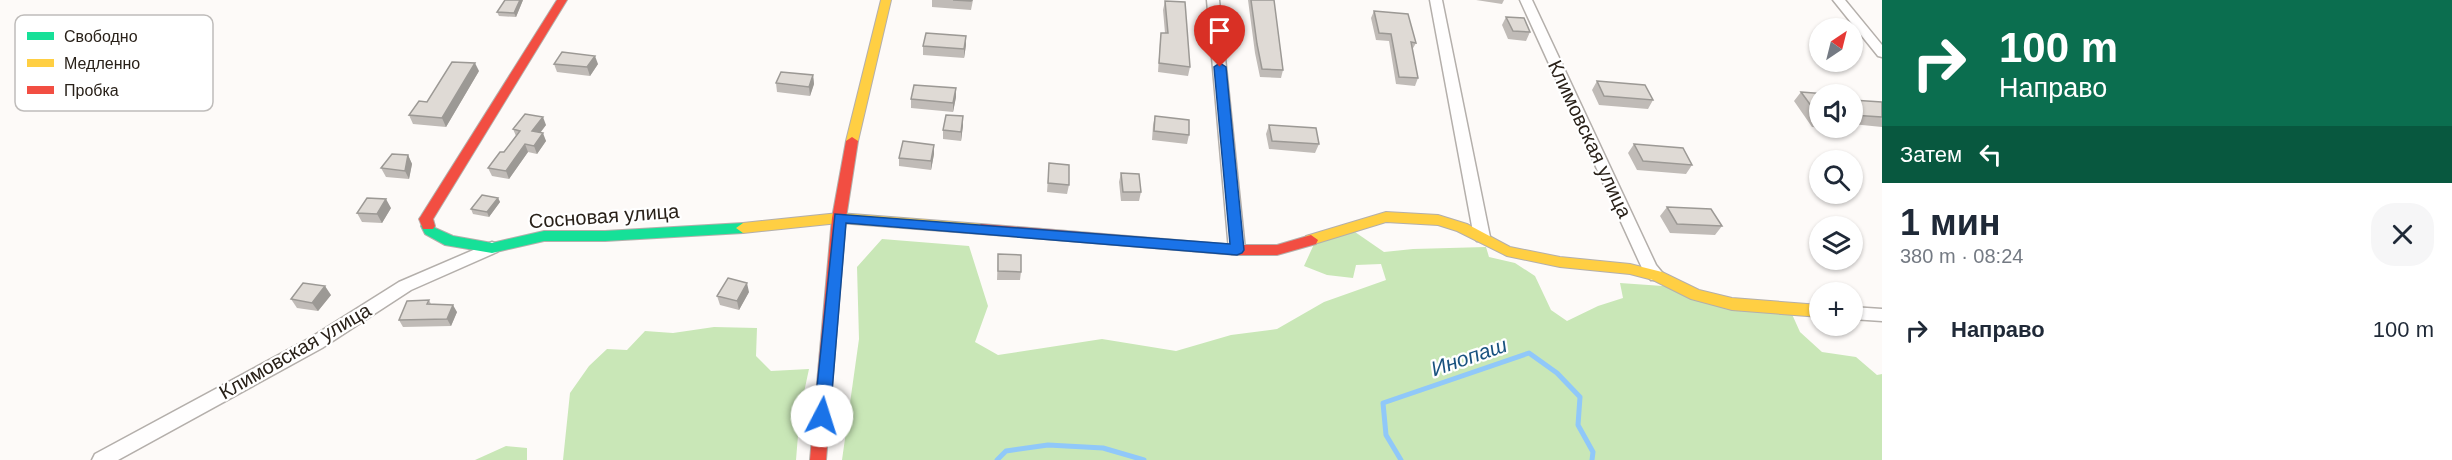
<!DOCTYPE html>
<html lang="ru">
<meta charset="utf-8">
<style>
:root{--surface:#fff;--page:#f6f6f7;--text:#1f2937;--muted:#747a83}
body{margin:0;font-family:Arial,sans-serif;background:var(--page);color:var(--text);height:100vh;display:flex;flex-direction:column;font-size:22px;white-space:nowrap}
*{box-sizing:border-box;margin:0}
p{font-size:20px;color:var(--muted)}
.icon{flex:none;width:33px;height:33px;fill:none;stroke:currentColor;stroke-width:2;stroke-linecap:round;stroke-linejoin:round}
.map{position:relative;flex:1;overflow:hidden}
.drawer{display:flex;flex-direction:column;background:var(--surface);width:570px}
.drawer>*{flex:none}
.guide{background:#0b6e4f;color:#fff;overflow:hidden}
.needle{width:39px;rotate:35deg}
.controls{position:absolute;left:1809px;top:18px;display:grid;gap:12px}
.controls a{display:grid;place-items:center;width:54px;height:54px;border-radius:50%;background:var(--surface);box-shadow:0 2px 4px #0004;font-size:30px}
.pin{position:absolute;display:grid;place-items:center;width:51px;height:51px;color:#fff;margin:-62px -26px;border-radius:50% 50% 50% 0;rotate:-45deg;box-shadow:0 0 6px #0007}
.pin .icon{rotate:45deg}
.me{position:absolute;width:66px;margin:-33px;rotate:5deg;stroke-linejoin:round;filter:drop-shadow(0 0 4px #0008)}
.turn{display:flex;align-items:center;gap:21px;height:126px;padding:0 18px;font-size:27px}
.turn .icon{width:78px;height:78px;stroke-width:2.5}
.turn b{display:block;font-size:42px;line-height:51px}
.then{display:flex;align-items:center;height:57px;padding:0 18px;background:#0003;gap:12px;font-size:22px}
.round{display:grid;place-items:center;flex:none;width:63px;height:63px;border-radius:24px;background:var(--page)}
.summary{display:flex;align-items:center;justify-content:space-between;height:102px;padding:0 18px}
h1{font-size:36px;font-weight:600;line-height:45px}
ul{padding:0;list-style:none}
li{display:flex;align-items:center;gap:18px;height:90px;padding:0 18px}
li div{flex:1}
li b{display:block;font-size:22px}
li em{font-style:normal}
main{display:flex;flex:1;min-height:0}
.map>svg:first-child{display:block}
</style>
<main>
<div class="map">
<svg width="1882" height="460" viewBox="0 0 1882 460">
<rect width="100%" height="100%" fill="#fdfaf8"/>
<path fill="#c9e7b7" d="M1355 232 1384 252 1413 249 1486 247 1489 257 1515 263 1535 276 1551 310 1567 321 1598 306 1623 298 1620 283 1677 287 1791 312 1800 332 1822 352 1856 357 1877 375 1882 374V460H842L859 339 857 267 882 239 969 246 988 306 975 342 998 355 1102 339 1176 351 1231 335 1277 329 1324 302 1386 280 1381 264 1356 265 1353 278 1327 275 1304 266 1315 242Z
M714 327 757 328 756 356 771 371 809 369 800 411 796 460H563L570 393 589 366 607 349 627 350 645 331 673 333Z
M506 446 527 448V460H475Z"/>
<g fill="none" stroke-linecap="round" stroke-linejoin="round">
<path stroke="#90c8f9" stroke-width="5" d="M997 460 1006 451 1048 445 1103 448 1144 460
M1401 460 1386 435 1383 403 1529 353 1557 373 1580 397 1578 425 1593 452 1592 460"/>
<g stroke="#b4afab" stroke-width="3">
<path id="street" d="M1207 0H1219L1245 250 1242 254H1232L1229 250Z
M1430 0H1442L1490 237 1487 241H1477L1474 237Z
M1520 0H1532L1656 265 1665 276 1663 280H1651L1642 268Z
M1833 0H1845L1882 45V57L1878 56Z
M492 242 497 244 500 248 497 252 411 290 322 348 118 460H92L95 454 310 338 399 282Z
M1852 307 1882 309V321L1852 319Z"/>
</g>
<g stroke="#b4afab" stroke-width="2">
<path id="fast" d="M428 221 433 223 435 228 453 236 492 243 544 231H605L743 223 750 228 743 233 605 241H544L492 253 445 245 425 234 421 226Z"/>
</g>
<g stroke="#b4afab" stroke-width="2">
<path id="slow" d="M881 0H891L858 141 852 145 846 141Z
M1386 212 1438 215 1467 224 1510 247 1560 257 1630 264 1662 272 1699 290 1732 298 1820 305V317L1732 310 1691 299 1653 280 1630 274 1560 267 1507 256 1457 231 1438 225 1386 222 1311 245 1304 240 1306 236Z
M839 213 981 224 988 229 981 234 839 223 743 233 736 228 743 223Z"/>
</g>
<g stroke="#b4afab" stroke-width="2">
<path id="jam" d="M557 0H567L433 219 435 226 433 229H423L419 219 421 216Z
M852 137 858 141 846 218 826 460H810L832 218 846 141Z
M981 224 1237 245H1277L1311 235 1318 240 1316 244 1277 255H1237L981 234 974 229Z"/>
</g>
<use href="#street" fill="#fffefe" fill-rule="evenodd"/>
<use href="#fast" fill="#16e098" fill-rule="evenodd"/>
<use href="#slow" fill="#ffcf43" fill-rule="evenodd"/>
<use href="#jam" fill="#f24e42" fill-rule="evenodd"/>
</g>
<path fill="#c0bbb7" d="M523 0 516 17 499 16 497 12Z
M932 0H973L971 10 932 7Z
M1248 0H1270L1283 70 1281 78 1260 77 1255 53Z
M1476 0H1504L1502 4Z
M1165 1 1190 67 1188 76 1158 72 1160 42 1161 33H1165L1163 10Z
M1374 11 1416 43 1412 50 1418 78 1415 86 1396 84 1389 41 1376 40 1371 18Z
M1506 17 1530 32 1526 41 1508 39 1502 25Z
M966 45 964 58 923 55V46Z
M554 64H598L590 76 557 72Z
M479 71 446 127 413 124 409 115 427 102Z
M813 75 814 84 810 96 777 92 776 83Z
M1597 81 1653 100 1648 109 1599 105 1592 90Z
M956 88V97L953 112 911 108V99Z
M1801 92 1820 94V128H1839L1838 129 1812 127 1794 101Z
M1852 100 1882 102V127L1852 124Z
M1155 116 1189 135 1187 144 1152 140 1153 125Z
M546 125 541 132 546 141 537 154 528 152 509 179 492 176 488 168 504 152 516 136 513 129Z
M963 125 961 141 943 139V130Z
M1269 125 1319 144 1315 153 1269 149 1266 134Z
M1634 144 1692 165 1686 174 1637 170 1628 153Z
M934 145V154L931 170 899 166V158Z
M408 155 412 164 409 179 386 177 381 168Z
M1049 163 1069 185 1067 194 1047 192Z
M1121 173 1141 192 1139 201H1121L1119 182Z
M498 198 500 202 489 217 473 214 471 209Z
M1667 207 1722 226 1715 235 1670 233 1660 216Z
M391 208 382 223 362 222 357 213Z
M998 254 1021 272 1020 280H997Z
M749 292 739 310 720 305 717 296Z
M331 295 318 311 297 308 291 299Z
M429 300 431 304 457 312 451 326 403 327 399 320Z"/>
<path fill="#9c9995" d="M520 0H523L516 17 514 13Z
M966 36V45L964 58V49Z
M595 56 598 64 590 76 587 67Z
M475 63 479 71 446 127 442 118Z
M813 75 814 84 810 96 809 87Z
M956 88V97L953 112V103Z
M963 116V125L961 141V132Z
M543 117 546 125 535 139 532 131Z
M543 133 546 141 537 154 534 146Z
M525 144 528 152 509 179 506 171Z
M934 145V154L931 170V161Z
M408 155 412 164 409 179 405 171Z
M498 198 500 202 489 217 487 212Z
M386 199 391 208 382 223 377 214Z
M747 283 749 292 739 310 737 301Z
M325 286 331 295 318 311 312 303Z
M453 305 457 312 451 326 447 319Z"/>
<path fill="#dfdad5" stroke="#9c9995" stroke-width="1.5" d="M505 0H520L514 13 497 12Z
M953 0H972L971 1Z
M1251 0H1274L1283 70 1262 69 1257 44Z
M1165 1 1185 2 1190 67 1159 63 1161 33H1168Z
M1374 11 1408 14 1416 43 1411 42 1418 78 1399 77 1391 34 1379 33Z
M1506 17 1524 18 1530 32 1513 31Z
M926 33 966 36 964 49 923 46Z
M562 52 595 56 587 67 554 64Z
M452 62 475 63 442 118 409 115 419 101 427 102Z
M781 72 813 75 809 87 776 83Z
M1597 81 1645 85 1653 100 1604 96Z
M914 85 956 88 953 103 911 99Z
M1801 92 1827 94H1820V118Z
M1852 100 1882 102V117L1852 115Z
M525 114 543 117 532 131 543 133 534 146 525 144 506 171 488 168 500 152H504L520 131 513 129Z
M946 115 963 116 961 132 943 130Z
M1155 116 1189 120V135L1154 131Z
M1269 125 1316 128 1319 144 1272 141Z
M903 141 934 145 931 161 899 158Z
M1634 144 1683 148 1692 165 1643 161Z
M392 154 408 155 405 171 381 168Z
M1049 163 1069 165V185L1048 183Z
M1121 173 1139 174 1141 192H1123Z
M482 195 498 198 487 212 471 209Z
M367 198 386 199 377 214 357 213Z
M1667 207 1711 209 1722 226 1677 224Z
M998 254 1021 255V272L998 271Z
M728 278 747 283 737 301 717 296Z
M303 283 325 286 312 303 291 299Z
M429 300 427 304 453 305 447 319 399 320 407 301Z"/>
<path fill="#1a73e8" stroke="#114b97" stroke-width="1.5" d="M1220 63 1226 67 1244 250 1242 253 1237 255 846 223 830 416 828 421 822 423 817 421 814 416 835 214 1230 244 1214 67Z"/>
<g text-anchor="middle" stroke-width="4.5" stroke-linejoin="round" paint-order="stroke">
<g font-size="20" fill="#292119" stroke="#fff">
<text transform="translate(1590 139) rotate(65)" y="7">Климовская улица</text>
<text transform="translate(604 216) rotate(-4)" y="7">Сосновая улица</text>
<text transform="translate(295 351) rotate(-30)" y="7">Климовская улица</text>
</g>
<g font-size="21" font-style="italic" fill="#18527f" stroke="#fff">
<text transform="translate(1469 357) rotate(-19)" y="7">Инопаш</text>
</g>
</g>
<rect x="15" y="15" width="198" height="96" rx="9" fill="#fff" stroke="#bfbcba" stroke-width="1.5"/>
<rect x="27" y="32" width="27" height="8" fill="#16e098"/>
<rect x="27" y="59" width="27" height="8" fill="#ffcf43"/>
<rect x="27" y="86" width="27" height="8" fill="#f24e42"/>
<g font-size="16" fill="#292119">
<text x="64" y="42">Свободно</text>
<text x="64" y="69">Медленно</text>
<text x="64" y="96">Пробка</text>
</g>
</svg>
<div class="controls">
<a><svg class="needle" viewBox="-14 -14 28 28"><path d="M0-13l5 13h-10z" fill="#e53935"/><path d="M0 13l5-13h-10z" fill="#747a83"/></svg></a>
<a><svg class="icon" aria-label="sound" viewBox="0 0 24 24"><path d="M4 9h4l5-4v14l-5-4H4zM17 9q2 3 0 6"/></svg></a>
<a><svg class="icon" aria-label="search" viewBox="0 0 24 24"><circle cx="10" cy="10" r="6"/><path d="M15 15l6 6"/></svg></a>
<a><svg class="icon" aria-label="layers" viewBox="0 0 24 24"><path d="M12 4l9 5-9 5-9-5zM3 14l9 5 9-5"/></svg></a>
<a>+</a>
</div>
<div class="pin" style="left:1220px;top:67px;background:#d93025"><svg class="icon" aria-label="arrive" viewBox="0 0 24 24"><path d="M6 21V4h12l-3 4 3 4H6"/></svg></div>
<svg class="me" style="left:822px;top:416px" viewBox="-20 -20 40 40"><circle r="19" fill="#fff"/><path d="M0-13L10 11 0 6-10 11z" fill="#1a73e8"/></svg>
</div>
<section class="drawer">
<div class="guide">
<div class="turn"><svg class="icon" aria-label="right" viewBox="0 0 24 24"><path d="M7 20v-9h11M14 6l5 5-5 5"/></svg><div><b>100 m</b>Направо</div></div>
<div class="then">Затем<svg class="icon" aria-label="left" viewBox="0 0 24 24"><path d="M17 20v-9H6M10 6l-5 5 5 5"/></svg></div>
</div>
<div class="summary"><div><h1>1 мин</h1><p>380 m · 08:24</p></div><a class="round"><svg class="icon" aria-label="close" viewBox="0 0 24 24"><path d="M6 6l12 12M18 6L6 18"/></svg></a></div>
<ul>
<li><svg class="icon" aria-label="right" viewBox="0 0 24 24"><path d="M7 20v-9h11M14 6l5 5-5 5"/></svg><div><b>Направо</b></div><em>100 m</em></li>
</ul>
</section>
</main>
